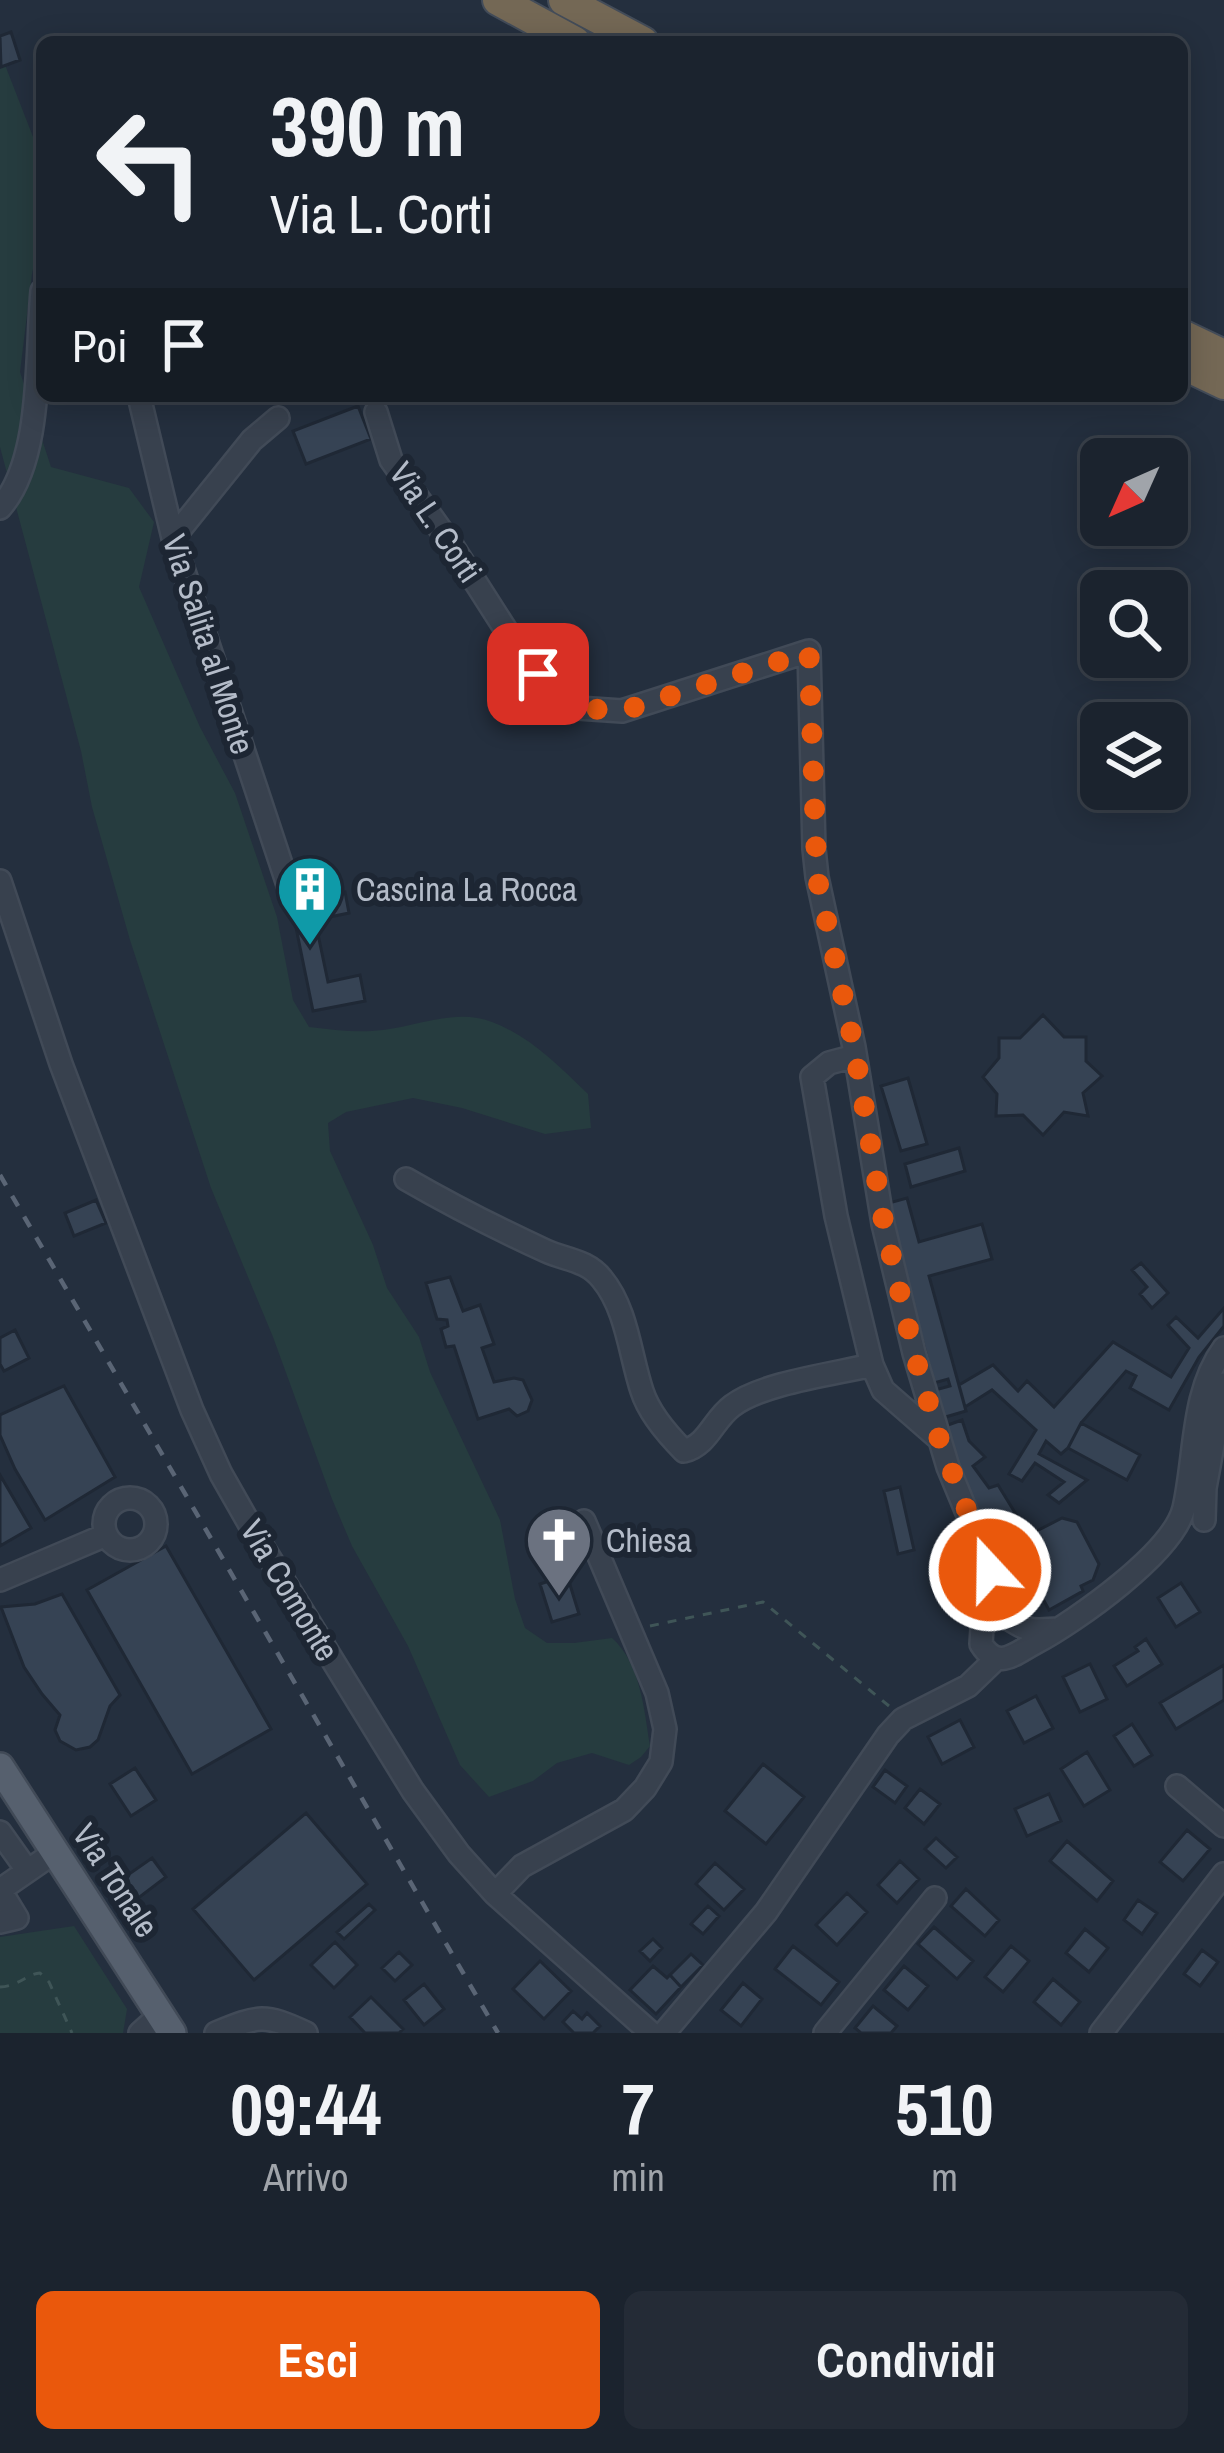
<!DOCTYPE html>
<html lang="it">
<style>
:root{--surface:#1b232e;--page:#242b36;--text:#f1f3f6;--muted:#a0a4aa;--line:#39404a;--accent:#ea580c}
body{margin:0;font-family:"Archivo Narrow",sans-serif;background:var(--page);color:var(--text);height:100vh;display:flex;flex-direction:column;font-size:45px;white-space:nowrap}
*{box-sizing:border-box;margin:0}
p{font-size:39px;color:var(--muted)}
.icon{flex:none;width:66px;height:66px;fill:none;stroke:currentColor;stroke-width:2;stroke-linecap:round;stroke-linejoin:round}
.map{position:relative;height:2033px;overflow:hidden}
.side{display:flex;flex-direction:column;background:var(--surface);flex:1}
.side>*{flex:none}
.banner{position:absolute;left:36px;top:36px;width:1152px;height:366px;border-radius:18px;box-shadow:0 6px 30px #0003,0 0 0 3px var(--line);background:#1b232e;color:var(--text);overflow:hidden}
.needle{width:78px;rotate:225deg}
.fabs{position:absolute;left:1080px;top:438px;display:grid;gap:24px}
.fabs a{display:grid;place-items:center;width:108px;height:108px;border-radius:18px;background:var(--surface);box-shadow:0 6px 30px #0003,0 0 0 3px var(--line);font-size:60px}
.pin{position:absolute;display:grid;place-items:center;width:102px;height:102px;color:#fff;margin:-51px;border-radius:24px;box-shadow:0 6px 18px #0006}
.me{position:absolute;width:132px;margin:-66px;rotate:339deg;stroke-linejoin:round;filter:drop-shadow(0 0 9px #0008)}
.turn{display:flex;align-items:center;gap:42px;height:252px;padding:0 36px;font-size:54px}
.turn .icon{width:156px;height:156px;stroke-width:2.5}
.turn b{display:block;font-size:84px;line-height:102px}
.then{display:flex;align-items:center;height:114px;padding:0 36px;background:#0003;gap:24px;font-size:45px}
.eta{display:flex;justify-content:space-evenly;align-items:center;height:204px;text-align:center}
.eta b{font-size:72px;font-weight:700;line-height:84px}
.primary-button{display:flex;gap:24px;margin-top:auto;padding:24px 36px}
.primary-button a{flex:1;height:138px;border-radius:18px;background:var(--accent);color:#fff;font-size:48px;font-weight:700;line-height:138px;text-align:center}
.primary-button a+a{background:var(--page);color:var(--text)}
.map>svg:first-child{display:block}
</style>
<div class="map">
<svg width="1224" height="2033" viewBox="0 0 1224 2033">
<rect width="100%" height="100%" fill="#242f3e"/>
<path fill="#263c3f" d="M0 52 42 160V226L32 274 20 372 51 467 129 488 154 522 139 587 200 727 235 793 277 917 293 1000 309 1027C335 1030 357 1033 383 1030 418 1026 456 1008 492 1022 530 1036 560 1067 588 1094L591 1128 545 1134 462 1108 413 1098 346 1112 328 1123 330 1151 373 1245 387 1288 419 1337 430 1372 500 1520 515 1599 525 1628 547 1643H574L612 1638C641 1664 644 1710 650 1746L641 1757 629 1765 592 1753 557 1763 533 1781 489 1797 460 1765 408 1646 352 1546 332 1499 273 1337 211 1188 130 940 92 807 81 751 0 447Z
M74 1926 127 2009 123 2033H0V1937Z"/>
<path fill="#364354" stroke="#1f2835" stroke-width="3" d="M11 32 20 60 1 67 0 36Z
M358 406 371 439 306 464 293 431Z
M345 892 349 913 315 920 328 982 360 975 365 1001 313 1011 291 903Z
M1043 1015 1064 1037H1086V1061L1102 1076 1083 1093 1088 1116 1064 1112 1043 1135 1023 1115 996 1116 997 1094 983 1077 999 1058V1038H1020Z
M908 1078 927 1144 901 1151 881 1086Z
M959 1148 965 1171 911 1187 905 1164Z
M907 1198 919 1242 982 1224 992 1259 929 1276 966 1411 942 1418 935 1390 950 1386 948 1379 934 1383 885 1204Z
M96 1200 106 1223 74 1236 65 1213Z
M1141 1263 1168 1293 1152 1308 1140 1294 1147 1287 1132 1270Z
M450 1277 463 1311 480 1305 494 1344 482 1348 494 1382 514 1378 523 1380 532 1400 528 1411 517 1416 509 1409 478 1419 454 1346 446 1347 441 1329 448 1326 447 1320 437 1319 426 1283Z
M1224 1308V1326L1199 1357 1169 1410 1130 1388 1136 1376 1126 1371 1081 1423 1068 1448 1061 1454 1046 1441 1039 1454 1087 1480 1059 1503 1048 1495 1064 1482 1035 1463 1022 1481 1009 1474 1036 1430 992 1390 965 1407 959 1385 993 1365 1018 1391 1027 1381 1054 1407 1113 1342 1171 1377 1189 1348 1168 1325 1176 1317 1198 1338Z
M15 1330 29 1358 4 1371 0 1364V1338Z
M64 1386 115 1477 45 1520 15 1469 0 1435V1415Z
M962 1420 969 1441 985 1457 973 1466 989 1488 998 1485 1017 1516 985 1533 965 1500 945 1426Z
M1081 1423 1140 1455 1127 1480 1068 1448Z
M0 1475 31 1528 0 1546Z
M900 1487 914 1550 898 1554 884 1491Z
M1062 1518 1077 1522 1099 1564 1093 1580 1081 1586 1083 1591 1049 1610 1035 1584 1039 1582 1032 1568 1024 1573 1016 1557 1023 1538Z
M166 1546 271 1729 192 1774 87 1590Z
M567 1575 579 1614 552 1622 540 1584Z
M1181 1583 1200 1612 1176 1627 1158 1598Z
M62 1594 120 1695 110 1706 98 1740 90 1747 76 1750 60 1741 55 1730 60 1715 42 1694 24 1667 1 1607 35 1604Z
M1146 1639 1162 1664 1127 1686 1114 1666 1138 1651 1135 1647Z
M1090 1664 1107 1699 1080 1712 1063 1677Z
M1224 1665V1700L1176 1729 1160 1703Z
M1036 1696 1053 1728 1024 1743 1007 1711Z
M960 1720 974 1747 942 1764 928 1737Z
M1132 1724 1152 1755 1134 1766 1114 1736Z
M1087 1752 1110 1790 1084 1806 1061 1769Z
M763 1764 804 1797 766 1844 725 1811Z
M135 1768 156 1800 131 1816 110 1784Z
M885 1770 907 1786 895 1803 873 1787Z
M920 1789 940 1804 924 1824 905 1808Z
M1049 1794 1061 1821 1027 1836 1015 1809Z
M306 1813 367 1884 254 1980 193 1909Z
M1187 1830 1210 1849 1183 1881 1160 1862Z
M936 1838 957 1857 946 1868 925 1849Z
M1067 1841 1113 1881 1097 1901 1050 1861Z
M152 1858 166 1877 137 1899 122 1879Z
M900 1861 919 1879 897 1903 878 1885Z
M715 1863 744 1889 724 1910 696 1884Z
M966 1889 999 1920 985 1936 951 1906Z
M847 1893 867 1912 837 1945 816 1925Z
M1138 1900 1157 1913 1142 1934 1124 1920Z
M369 1904 375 1910 344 1939 337 1932Z
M708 1906 719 1916 703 1934 691 1924Z
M934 1927 973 1961 957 1979 918 1944Z
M1085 1929 1108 1948 1089 1972 1066 1953Z
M653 1939 662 1948 650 1961 640 1951Z
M335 1942 357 1965 334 1988 311 1965Z
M793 1946 839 1982 821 2005 775 1969Z
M1011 1946 1029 1961 1003 1992 985 1977Z
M1202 1950 1218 1962 1200 1986 1184 1974Z
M399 1952 412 1965 395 1981 382 1968Z
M691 1954 703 1965 681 1987 670 1975Z
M540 1961 571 1991 544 2019 513 1989Z
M653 1966 667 1978 670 1975 681 1987 656 2014 630 1990Z
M904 1966 928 1986 908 2010 884 1990Z
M1053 1979 1080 2002 1061 2025 1034 2002Z
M743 1983 762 1999 741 2026 721 2010Z
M424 1984 444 2009 424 2025 404 2000Z
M371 1997 403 2029 399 2033H365L350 2017Z
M873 2006 897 2026 891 2033H861L855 2028Z
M573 2011 582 2019 587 2013 600 2026 593 2033H574L563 2022Z"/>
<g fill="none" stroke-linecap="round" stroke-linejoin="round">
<g stroke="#414a57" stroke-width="26">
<path id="minor" d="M139 396 173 538 289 888
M376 412 391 460 453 547 513 641 563 707 622 711 809 651 814 849 817 877 854 1047 883 1224 914 1353 948 1467 1011 1619
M0 508C43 460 36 354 42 291
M173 538 252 440 278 418
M0 881 61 1064 192 1410 221 1474 258 1539 413 1791 459 1854 495 1894 651 2033
M855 1056 829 1063 812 1077 836 1216 872 1365 883 1390 938 1438
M406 1179C451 1205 498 1229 546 1251 566 1260 587 1260 602 1279 627 1309 630 1355 642 1391 649 1413 668 1435 684 1451 708 1445 713 1420 732 1406 762 1383 834 1374 872 1365
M104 1524a26 26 0 1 1 52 0a26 26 0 1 1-52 0Z
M1204 1520 1205 1488 1224 1384
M0 1580 106 1535
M1058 1629C1048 1629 1036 1632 1026 1628 1007 1622 1002 1604 982 1628L981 1644C998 1671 1014 1654 1035 1643 1076 1621 1173 1553 1184 1508 1196 1455 1191 1393 1224 1348
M1177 1786 1224 1826
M0 1832 27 1870
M495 1894 522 1866 624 1810 645 1788 661 1762 665 1729 657 1693 584 1521
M0 1922 17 1918 0 1890 55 1852
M140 2033 160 2015
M216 2033C258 2016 264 2013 306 2033
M664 2033 766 1912 888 1735 903 1719 968 1686 997 1658
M825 2033 935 1898
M1101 2033 1224 1874"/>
</g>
<g stroke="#414a57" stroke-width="32">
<path id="major" d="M0 1767 172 2033"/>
</g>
<g stroke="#434c59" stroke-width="34">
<path id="highway" d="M498 0 575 42
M564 0 643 42
M1182 335 1224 355
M1182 364 1224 384"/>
</g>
<path stroke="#3f5557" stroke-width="3" stroke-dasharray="9 9" stroke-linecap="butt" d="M650 1626 763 1602 889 1706
M0 1987C19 1986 27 1974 40 1973L49 1982 72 2033"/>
<use href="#minor" stroke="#38414e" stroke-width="21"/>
<use href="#major" stroke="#56606e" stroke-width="27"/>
<use href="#highway" stroke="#746855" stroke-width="30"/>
<path stroke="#5a6575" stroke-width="4.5" stroke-dasharray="12 12" stroke-linecap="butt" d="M0 1175 498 2033"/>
</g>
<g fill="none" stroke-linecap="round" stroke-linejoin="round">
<path stroke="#ea580c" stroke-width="21" stroke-dasharray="0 37.8" d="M538 674 563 707 622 711 809 652 817 877 854 1046 884 1224 914 1353 939 1438 990 1570"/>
</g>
<defs>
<g id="building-pin" transform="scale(3.45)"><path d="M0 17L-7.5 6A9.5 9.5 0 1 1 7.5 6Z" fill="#0f9aa8" stroke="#1d2633"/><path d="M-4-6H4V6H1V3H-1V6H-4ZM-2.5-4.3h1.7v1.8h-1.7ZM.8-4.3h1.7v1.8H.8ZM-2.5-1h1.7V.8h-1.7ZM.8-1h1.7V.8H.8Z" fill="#fff"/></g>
<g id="church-pin" transform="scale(3.45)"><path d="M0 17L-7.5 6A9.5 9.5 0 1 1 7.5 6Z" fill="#6b7280" stroke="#1d2633"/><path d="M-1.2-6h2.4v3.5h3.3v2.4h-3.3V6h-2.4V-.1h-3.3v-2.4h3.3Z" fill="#fff"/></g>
</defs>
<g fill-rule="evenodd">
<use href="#building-pin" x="310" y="889"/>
<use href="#church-pin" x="559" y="1540"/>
</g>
<g text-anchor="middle" stroke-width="12" stroke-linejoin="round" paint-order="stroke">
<g font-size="33" fill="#b4bcc9" stroke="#1d2633">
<text transform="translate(436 522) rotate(56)" y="12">Via L. Corti</text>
<text transform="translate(209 644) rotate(72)" y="12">Via Salita al Monte</text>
<text transform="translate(290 1590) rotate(59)" y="12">Via Comonte</text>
<text transform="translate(116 1880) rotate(57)" y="12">Via Tonale</text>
</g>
<g font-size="33" fill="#b4bcc9" stroke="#1d2633" text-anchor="start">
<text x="356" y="901">Cascina La Rocca</text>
<text x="606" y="1552">Chiesa</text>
</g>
</g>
</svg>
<div class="fabs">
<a><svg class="needle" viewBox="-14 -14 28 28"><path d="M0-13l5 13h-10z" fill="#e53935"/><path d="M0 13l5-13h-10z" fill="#a0a4aa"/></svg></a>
<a><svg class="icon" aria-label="search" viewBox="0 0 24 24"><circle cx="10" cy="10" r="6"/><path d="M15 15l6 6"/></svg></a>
<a><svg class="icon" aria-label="layers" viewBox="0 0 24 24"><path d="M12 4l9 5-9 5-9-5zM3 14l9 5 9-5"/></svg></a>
</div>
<div class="pin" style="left:538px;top:674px;background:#d93025"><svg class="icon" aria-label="arrive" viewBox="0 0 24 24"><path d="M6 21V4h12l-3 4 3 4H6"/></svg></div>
<svg class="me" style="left:990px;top:1570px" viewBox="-20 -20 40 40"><circle r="17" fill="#ea580c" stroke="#fff" stroke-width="3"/><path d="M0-11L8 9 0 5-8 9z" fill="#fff"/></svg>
<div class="banner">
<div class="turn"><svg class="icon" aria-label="left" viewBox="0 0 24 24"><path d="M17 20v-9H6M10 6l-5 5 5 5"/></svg><div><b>390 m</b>Via L. Corti</div></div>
<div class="then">Poi<svg class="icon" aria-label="arrive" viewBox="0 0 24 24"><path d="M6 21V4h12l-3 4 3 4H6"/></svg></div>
</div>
</div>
<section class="side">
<div class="eta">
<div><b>09:44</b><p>Arrivo</p></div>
<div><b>7</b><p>min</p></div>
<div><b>510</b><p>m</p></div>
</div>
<div class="primary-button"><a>Esci</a><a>Condividi</a></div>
</section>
